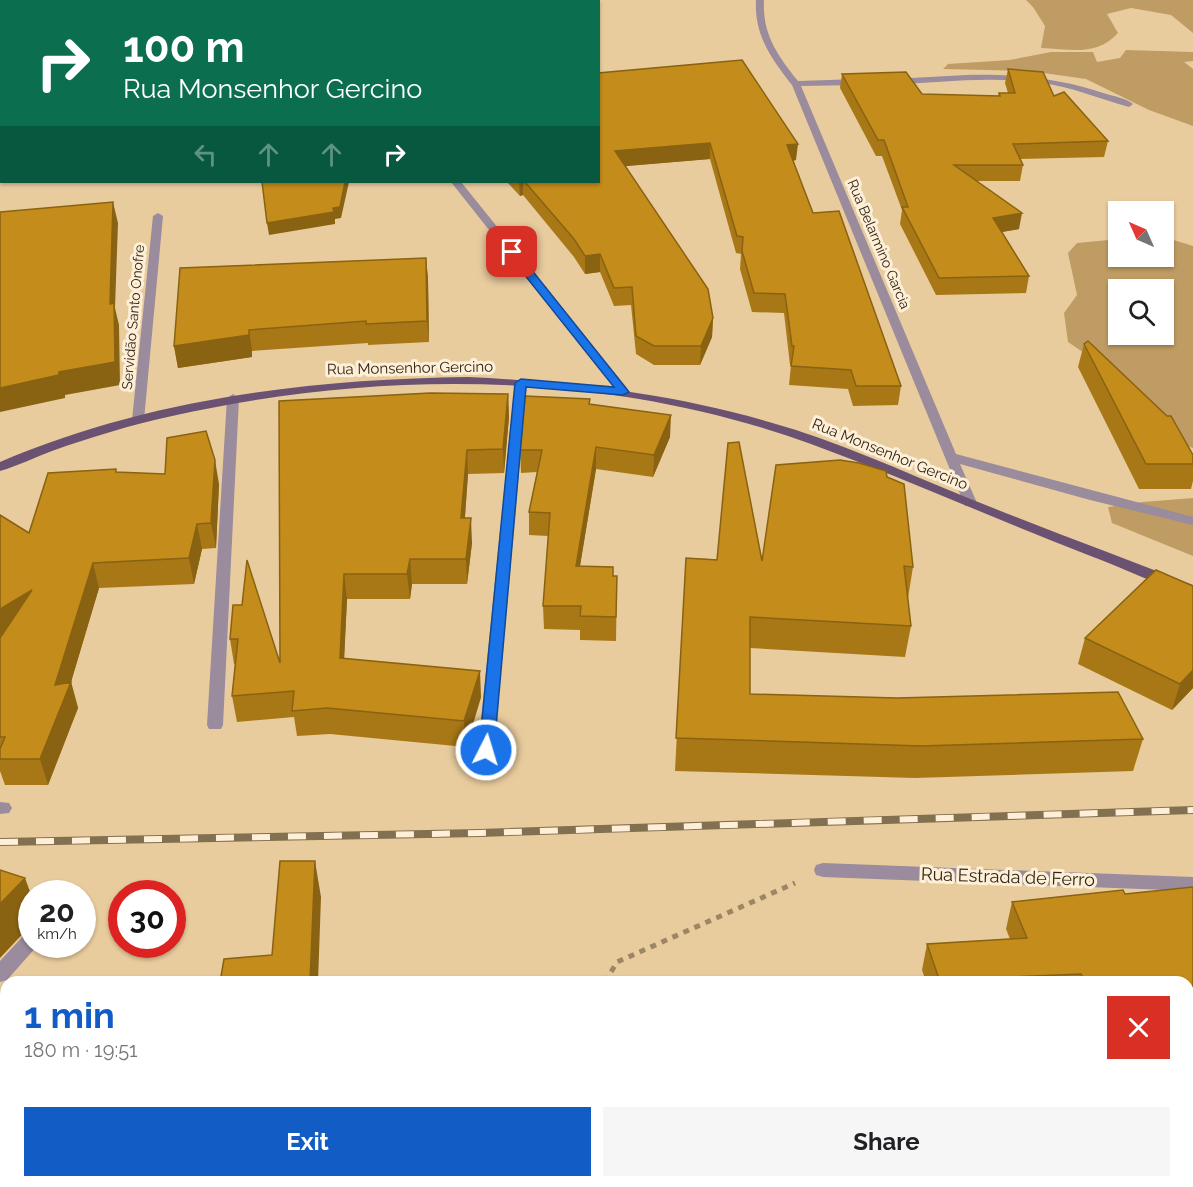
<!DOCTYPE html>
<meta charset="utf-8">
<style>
:root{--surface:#fff;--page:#f6f6f6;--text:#202124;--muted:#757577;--accent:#125cc6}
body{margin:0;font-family:Raleway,sans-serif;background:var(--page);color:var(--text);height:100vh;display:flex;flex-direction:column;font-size:22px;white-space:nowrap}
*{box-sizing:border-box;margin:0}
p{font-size:20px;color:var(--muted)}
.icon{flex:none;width:33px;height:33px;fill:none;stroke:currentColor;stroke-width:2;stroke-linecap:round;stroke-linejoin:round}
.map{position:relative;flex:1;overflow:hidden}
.drawer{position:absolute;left:0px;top:976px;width:1194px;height:212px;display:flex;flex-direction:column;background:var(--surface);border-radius:18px 18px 0 0;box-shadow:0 2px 4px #0004}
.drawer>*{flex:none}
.hud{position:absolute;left:0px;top:0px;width:600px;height:183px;box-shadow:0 2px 4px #0004;background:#0b6e4f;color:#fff;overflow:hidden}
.needle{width:39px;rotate:315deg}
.controls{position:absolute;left:1108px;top:201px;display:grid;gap:12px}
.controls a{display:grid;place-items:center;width:66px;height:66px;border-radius:0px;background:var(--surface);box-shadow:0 2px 4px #0004;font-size:30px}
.speed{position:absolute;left:18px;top:880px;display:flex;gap:12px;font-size:30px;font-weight:700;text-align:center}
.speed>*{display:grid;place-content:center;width:78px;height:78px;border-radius:50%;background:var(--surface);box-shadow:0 2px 4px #0004;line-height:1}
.speed small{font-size:15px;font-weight:400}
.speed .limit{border:9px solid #d22;background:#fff;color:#111}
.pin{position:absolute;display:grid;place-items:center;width:51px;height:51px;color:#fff;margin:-26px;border-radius:12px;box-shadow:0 3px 9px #0006}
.me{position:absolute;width:66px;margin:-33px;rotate:5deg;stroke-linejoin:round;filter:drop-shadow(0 0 4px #0008)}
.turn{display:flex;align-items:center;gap:21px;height:126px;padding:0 24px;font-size:27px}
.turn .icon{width:78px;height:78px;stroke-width:2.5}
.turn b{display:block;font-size:42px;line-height:51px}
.lanes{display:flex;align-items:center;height:57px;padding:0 24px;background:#0003;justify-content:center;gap:30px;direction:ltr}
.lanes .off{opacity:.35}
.round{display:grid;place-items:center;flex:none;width:63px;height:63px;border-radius:0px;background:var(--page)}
.overview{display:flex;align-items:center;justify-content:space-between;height:102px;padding:0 24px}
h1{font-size:36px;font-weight:700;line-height:45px;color:var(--accent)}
.primary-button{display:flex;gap:12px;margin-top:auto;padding:12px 24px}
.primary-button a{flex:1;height:69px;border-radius:0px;background:var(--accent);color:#fff;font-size:24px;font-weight:700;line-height:69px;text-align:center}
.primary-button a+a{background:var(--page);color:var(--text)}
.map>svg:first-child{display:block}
</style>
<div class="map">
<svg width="1193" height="1187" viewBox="0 0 1193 1187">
<rect width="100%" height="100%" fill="#e9cc9e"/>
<path fill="#bf9c63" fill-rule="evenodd" d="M1026 0H1193V33L1171 15 1131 8 1107 14 1118 33C1096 57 1071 49 1041 48L1045 26 1033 7Z
M1126 50 1193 52V61L1184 62 1193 69V126L1149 110 1086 79 1029 71 943 69 948 64 1010 60 1051 52H1093L1097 62 1120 58Z
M1164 237 1193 246V448L1161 436 1115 374 1068 342 1064 313 1077 295 1068 253 1077 243 1119 239V256H1164ZM1119 290H1164V334H1119Z
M1193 498V556L1112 523 1108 507 1143 502Z"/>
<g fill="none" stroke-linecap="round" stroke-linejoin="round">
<path stroke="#9c8664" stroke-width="5" stroke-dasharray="6 6" stroke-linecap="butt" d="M605 982 617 962 795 883
M551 1182 552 1187"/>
<path fill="#9a8b9d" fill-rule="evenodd" d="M81 0H89L80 2Z
M418 0H426L417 2Z
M756 0H764C762 34 778 56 798 81L859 79 863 82 859 85 801 86 956 454 1193 517V525L1090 500 960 464 977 503 975 506H965L792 85C771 58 754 35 756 0Z
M966 75C1014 74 1058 78 1103 93 1113 96 1126 98 1133 104L1129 107C1099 99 1071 86 1040 83 991 76 941 82 892 85L888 82 892 79Z
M2 156V164H0V157Z
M451 182H461L627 388 629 391 627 394H619Z
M158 213 163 216 144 420 138 424 132 420 153 216Z
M521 379 527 383 494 750 492 754H480L478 750 515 383Z
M233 394 239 398 223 725 221 729H209L207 725 227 398Z
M0 802 9 803 12 808 9 813 0 814Z
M823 863 1193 877V891L823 877 816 875 814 870 816 865Z
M32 931V945H38L7 980 0 982V961L25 934Z
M1096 1182H1118L1120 1187H1098Z"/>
<path fill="#6b5272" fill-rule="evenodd" d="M468 377C570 382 670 393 769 422 837 441 902 471 968 498 1043 528 1118 556 1193 585V595C1157 585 1123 568 1088 555 995 519 904 478 811 444 608 370 381 369 172 416 131 425 91 437 52 451 35 457 18 466 0 471V462C147 399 309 379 468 377Z"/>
<g stroke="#827051" stroke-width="8">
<path id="rail" d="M0 842 480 833 1193 810"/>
</g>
<use href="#rail" stroke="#feefd8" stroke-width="6" stroke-dasharray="18" stroke-linecap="butt"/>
</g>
<path fill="#a97816" d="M110 0H174L173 2H109Z
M316 0H395L394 2H315Z
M1008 69 1054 96 1108 141 1104 157 1020 159 1023 165 1020 181H977L1019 229 1002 232 1029 276 1026 293 936 295 900 224 902 210 882 156H876L840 88 842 74 922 94 998 96 999 93H1008L1005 83Z
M598 73 796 160 793 161 813 213 901 386 898 405 853 406 848 389 789 385 791 365H790L784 313 752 312 740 269 741 254 736 253 710 159 626 166 713 318 712 337 700 365H654L636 354 631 305 614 306 600 272 585 274 574 257 523 195 520 196 507 182H598Z
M426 258 428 279 429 342 368 345V343L252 351V357L178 368 174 346Z
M1084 344 1193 455V481L1191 489H1139L1078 367Z
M508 394 509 417 504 473 468 474 465 518 472 543 467 584H412L410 599H347L344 658 481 697 466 747 330 734 297 736 294 717 237 722 232 696 235 664H234L230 639 233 605 280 663 279 401Z
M590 404 670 437 653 477 596 469 580 566 613 576H617L616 641 580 640V630L544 629 543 606 548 536 529 535V512L537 472 521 473 520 450Z
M887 477 913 567 908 598 911 626 905 657 750 648V694L1143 739 1133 771 915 778 675 771 686 558 762 561Z
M219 484 216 548 202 549 194 584 99 588 71 682 78 708 48 785H5L0 771V515L29 533Z
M1085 638 1193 688 1172 710 1078 664Z
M1193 887V1144H1188V982H926L922 970 927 944 1010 939 1006 929 1012 902 1125 894Z"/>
<path fill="#896212" d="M30 0H42L41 2H29Z
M2 47V68L0 70V49Z
M710 143V159L615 167V151Z
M798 144 796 160 785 162 787 145Z
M345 182H349L341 218 335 219V224L269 235 267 223 333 208Z
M519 182H523V195L520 196Z
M113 202 118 223 115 308 119 325 120 385 65 395V398L0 412V388L59 372 110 304Z
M1022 213 1019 229 990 234 993 218Z
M600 254V272L585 274V256Z
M426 258 428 279 429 342 427 321Z
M713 318 712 337 700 365 701 346Z
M249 330 252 351V357L178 368 174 346Z
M508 394 509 417 504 473 503 449Z
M671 415 670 437 653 477 654 455Z
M596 447V469L576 590V566Z
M467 450 468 474 463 542 461 518Z
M215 460 219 484 216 548 211 523Z
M471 518 472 543 467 584 466 559Z
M197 524 202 549 194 584 189 558Z
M410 559 412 584 410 599 407 574Z
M93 563 99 588 71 682 78 708 48 785 40 759 55 685Z
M344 574 347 599 343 683 340 658Z
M32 590 0 640V609Z
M1193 670V688L1172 710 1180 684Z
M480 671 481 697 466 747 464 721Z
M315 861 321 897 318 982H310Z
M25 878 32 897V924L0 958V904Z
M136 1182H165L162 1187H134Z
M257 1182H285V1187H247Z"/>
<path fill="#c48c1a" stroke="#896212" stroke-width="1.5" d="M0 0H30L29 2H2V47L0 49Z
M110 0H154L153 2H109Z
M316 0H376V2H315Z
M443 0H563V2H443Z
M742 60 798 144 787 145 813 213 839 211 901 386H856L851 370 791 366 794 346H792L785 294 754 293 742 251 743 237 737 236 710 143 615 151 708 289 713 318 701 346H654L636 336 632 287 614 288 600 254 585 256 574 239 525 182H598V73Z
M1008 69 1043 72 1054 96 1064 92 1108 141 1013 144 1023 165H954L1022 213 993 218 1029 276 939 278 902 207H908L884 140H878L842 74 906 72 922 94 1000 96 999 93H1015Z
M262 182H345L340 207 333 208 334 212 267 223Z
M113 202 110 304 114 303 115 362 59 372V375L0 388V212Z
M426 258 427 321 366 324V321L249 330V335L174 346 180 268Z
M1088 341 1167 416H1171L1193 455V464H1146L1084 344Z
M430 393 508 394 503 449 467 450 461 518H471L466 559H410L407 574H344L340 658 480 671 464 721 327 708 292 711 294 691 232 696 238 639H230L233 605H242L247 560 280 663 279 401Z
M525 396 590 399 589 404 671 415 654 455 596 447 576 566 613 567V576H617L616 617 580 616 581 606H543L550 513 529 512 542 450H520Z
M206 431 215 460 211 523 197 524 189 558 93 563 55 685 71 682 40 759H0V749L5 737H0V638L32 590 0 609V515L29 533 48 473 116 469V472L165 474 167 438Z
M739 442 762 561 776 465 840 460 859 463 886 471 887 477 904 484 913 567 904 566 911 626 750 617V694L897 698 1118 692 1143 739 921 746 676 738 686 558 717 560 728 443Z
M1156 570 1193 586V670L1180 684 1085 638Z
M280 861H315L310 982H220L224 959 272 955Z
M0 870 25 878 0 904Z
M1193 887V1119H1188V982H1085L1081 974 1012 977 1014 982H943L942 979H939L927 944 1027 938 1012 902 1123 890 1125 894Z
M0 1009 6 1010V1182H136L134 1187H0Z
M191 1182H257L247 1187H191Z"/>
<path fill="#1a73e8" stroke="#114b97" stroke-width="1.5" d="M508 249H515L629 392 623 395 526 387 494 750 492 753H481L479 750 515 383 521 379 614 387 508 254Z"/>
<g text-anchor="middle" stroke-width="6" stroke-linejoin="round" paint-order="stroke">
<g font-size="14" fill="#312614" stroke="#feefd8">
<text transform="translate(879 244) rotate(67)" y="5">Rua Belarmino Garcia</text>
<text transform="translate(133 317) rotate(-85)" y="5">Servidão Santo Onofre</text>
</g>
<g font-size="15" fill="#312614" stroke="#feefd8">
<text transform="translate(410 368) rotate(-1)" y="5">Rua Monsenhor Gercino</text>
<text transform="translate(890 454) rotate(22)" y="5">Rua Monsenhor Gercino</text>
</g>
<g font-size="18" fill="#312614" stroke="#feefd8">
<text transform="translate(1008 877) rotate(2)" y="6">Rua Estrada de Ferro</text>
</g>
</g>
</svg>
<div class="controls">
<a><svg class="needle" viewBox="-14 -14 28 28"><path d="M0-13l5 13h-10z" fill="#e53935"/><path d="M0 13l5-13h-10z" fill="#757577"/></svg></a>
<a><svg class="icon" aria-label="search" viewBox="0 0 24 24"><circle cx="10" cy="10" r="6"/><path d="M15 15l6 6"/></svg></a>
</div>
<div class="speed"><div>20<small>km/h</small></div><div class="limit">30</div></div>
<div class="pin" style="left:512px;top:252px;background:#d93025"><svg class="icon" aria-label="arrive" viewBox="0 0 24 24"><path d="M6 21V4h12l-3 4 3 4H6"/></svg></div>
<svg class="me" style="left:486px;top:750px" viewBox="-20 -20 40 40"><circle r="17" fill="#1a73e8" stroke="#fff" stroke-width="3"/><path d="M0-11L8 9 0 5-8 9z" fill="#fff"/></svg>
<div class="hud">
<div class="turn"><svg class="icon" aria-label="right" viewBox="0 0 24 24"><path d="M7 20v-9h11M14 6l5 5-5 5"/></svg><div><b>100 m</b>Rua Monsenhor Gercino</div></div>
<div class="lanes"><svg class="icon off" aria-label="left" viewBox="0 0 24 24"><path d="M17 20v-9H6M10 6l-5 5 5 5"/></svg><svg class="icon off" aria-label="ahead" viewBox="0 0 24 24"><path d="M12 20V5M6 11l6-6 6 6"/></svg><svg class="icon off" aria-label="ahead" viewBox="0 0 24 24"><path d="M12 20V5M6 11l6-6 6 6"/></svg><svg class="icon" aria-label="right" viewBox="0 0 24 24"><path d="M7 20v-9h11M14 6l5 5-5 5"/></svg></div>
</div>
<section class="drawer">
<div class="overview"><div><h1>1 min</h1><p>180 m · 19:51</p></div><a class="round" style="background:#d93025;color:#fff"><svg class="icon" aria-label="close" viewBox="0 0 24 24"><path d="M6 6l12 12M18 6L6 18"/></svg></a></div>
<div class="primary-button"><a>Exit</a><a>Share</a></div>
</section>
</div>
